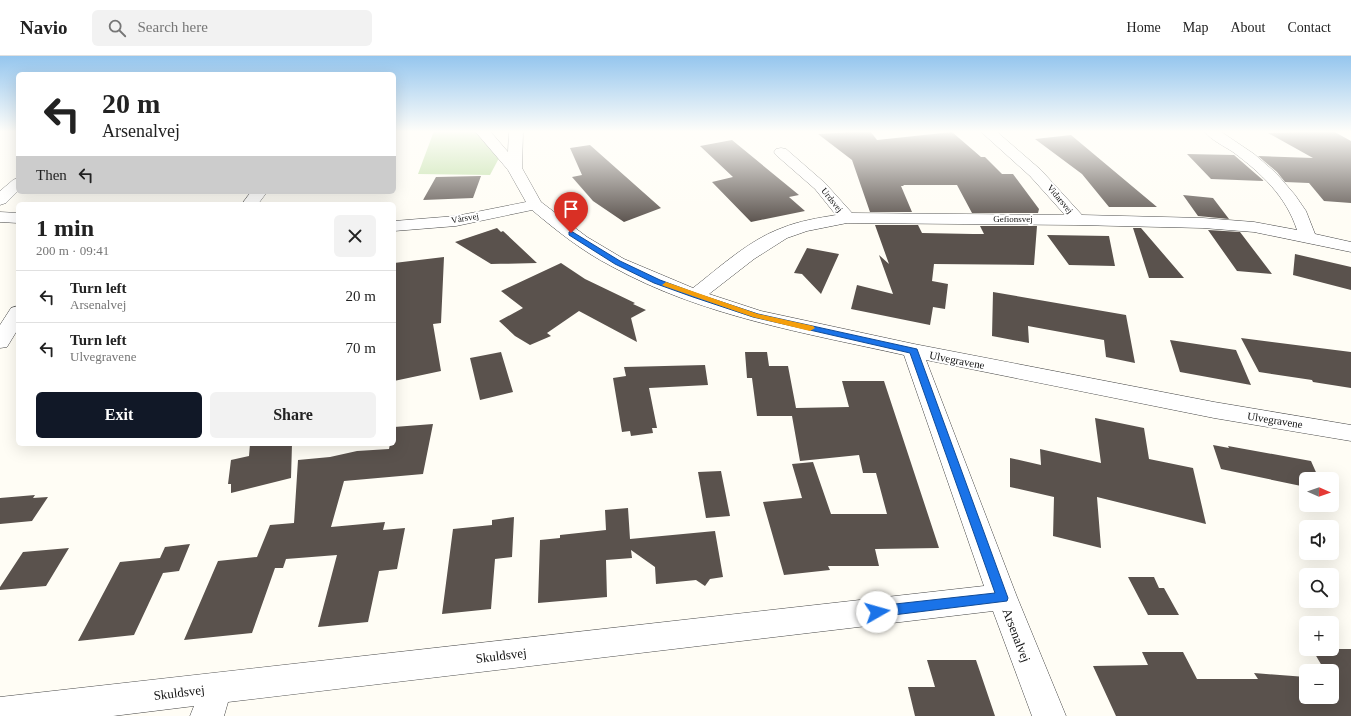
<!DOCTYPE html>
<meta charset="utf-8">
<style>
:root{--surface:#fff;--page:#f2f2f2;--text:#222;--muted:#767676;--line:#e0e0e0;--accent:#111827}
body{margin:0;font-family:"Times New Roman",serif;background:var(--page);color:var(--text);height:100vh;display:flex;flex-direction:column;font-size:15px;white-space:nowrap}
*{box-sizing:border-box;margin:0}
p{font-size:13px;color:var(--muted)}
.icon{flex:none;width:22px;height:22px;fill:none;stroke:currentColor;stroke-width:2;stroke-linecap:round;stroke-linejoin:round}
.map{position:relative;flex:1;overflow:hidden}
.sheet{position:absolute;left:16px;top:146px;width:380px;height:244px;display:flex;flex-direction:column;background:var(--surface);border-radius:6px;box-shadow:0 4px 16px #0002}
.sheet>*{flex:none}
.top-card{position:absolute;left:16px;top:16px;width:380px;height:122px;border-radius:6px;box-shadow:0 4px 16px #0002;background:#fff;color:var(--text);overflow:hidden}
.needle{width:26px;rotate:92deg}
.fabs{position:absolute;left:1299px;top:416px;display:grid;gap:8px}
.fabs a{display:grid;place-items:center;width:40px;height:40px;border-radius:6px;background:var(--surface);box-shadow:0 4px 16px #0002;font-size:20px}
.pin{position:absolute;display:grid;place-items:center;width:34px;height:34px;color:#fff;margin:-41px -17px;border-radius:50% 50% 50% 0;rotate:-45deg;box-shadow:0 0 4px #0007}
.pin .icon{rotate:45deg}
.me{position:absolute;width:44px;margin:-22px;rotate:83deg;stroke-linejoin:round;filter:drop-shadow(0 0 3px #0008)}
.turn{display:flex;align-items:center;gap:14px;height:84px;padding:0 20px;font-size:18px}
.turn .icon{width:52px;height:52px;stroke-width:2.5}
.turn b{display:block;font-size:28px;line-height:34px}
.then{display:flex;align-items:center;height:38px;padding:0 20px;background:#0003;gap:8px;font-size:15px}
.round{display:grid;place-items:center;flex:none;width:42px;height:42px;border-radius:6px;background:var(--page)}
.headline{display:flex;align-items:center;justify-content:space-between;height:68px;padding:0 20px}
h1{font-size:24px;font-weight:700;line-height:30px}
.action{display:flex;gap:8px;margin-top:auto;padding:8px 20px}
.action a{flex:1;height:46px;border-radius:6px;background:var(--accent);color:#fff;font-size:16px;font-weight:700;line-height:46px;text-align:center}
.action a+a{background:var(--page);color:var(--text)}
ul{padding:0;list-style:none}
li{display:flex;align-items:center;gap:12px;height:52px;padding:0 20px;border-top:1px solid var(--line)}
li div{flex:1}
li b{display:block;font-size:15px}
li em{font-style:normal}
header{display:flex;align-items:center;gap:24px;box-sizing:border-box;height:56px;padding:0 20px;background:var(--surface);border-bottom:1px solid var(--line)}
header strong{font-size:19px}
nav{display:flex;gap:22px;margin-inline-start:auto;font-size:14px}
.search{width:280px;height:36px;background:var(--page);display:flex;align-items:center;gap:10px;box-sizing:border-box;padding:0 14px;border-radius:6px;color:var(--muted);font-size:15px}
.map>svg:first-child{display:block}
</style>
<header>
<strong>Navio</strong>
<div class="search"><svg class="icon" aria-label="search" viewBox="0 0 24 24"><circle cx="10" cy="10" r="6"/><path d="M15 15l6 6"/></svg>Search here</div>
<nav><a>Home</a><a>Map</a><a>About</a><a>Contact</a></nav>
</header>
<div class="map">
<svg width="1351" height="660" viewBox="0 0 1351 660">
<rect width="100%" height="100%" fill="#fffdf5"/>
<path fill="#b9dc9c" d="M434 75H474L499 102 490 119 418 118Z"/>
<path fill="#5a524d" d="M870 75 877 84 952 76 981 101H985L1002 118H1013L1039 153 1038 157H972L957 129H903L904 130H901L912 156H870L852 104 818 78Z
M1333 75 1351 85V147L1324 145 1309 127 1285 126 1277 116 1258 100 1313 102 1268 77Z
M1071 79 1157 151H1109L1082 118 1035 83Z
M732 84 799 139 789 141 805 155 751 166 712 126 733 121 700 90Z
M590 89 661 152 624 166 593 145 572 121 582 119 570 92Z
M1187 98 1234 99 1264 125 1211 123Z
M481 120 473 142 423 144 436 121Z
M1183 139 1213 142 1229 163 1198 160Z
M875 169H918L922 177 973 178H984L980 170H1037L1034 209 934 208 932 225 948 228 945 253 933 251 930 269 851 253 857 229 893 238 879 199 889 208Z
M497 172 501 176 503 175 537 207 491 208 455 186Z
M1133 172H1141L1184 222H1149Z
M1208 174 1240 176 1272 218 1237 215Z
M1047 179 1109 180 1115 210 1069 209Z
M807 192 839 198 821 238 802 218 794 217Z
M1295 198 1351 211V234L1293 219Z
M444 201 441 267 433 268 441 315 394 325V207Z
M561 207 585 223 635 247 633 248 646 254 631 262 637 286 579 255 547 277 551 280 530 289 515 280 499 265 523 252 501 235Z
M993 236 1126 259 1135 307 1106 301 1104 284 1028 270 1029 287 992 280Z
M1241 282 1351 296V332L1313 326 1312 324 1259 316Z
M1170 284 1236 294 1251 329 1180 316Z
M501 296 513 336 480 344 470 302Z
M745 296H767L769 310H788L796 352 849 351 842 325H884L939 492 875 493 879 510H828L830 514 784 519 763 446 802 442 792 408 813 406 831 458H887L876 417H863L859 399 800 405 792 360H757L752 322H747Z
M705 309 708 329 649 332 657 372H652L653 377 631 380 630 375 622 376 613 322 626 320 624 311Z
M1095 362 1144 372 1149 403 1193 412 1206 468 1097 441 1101 492 1053 480 1054 441 1010 431V402L1041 409 1040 393 1101 407Z
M433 368 423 418 344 425 331 471 385 466 383 474 405 472 397 513 379 515 368 566 318 571 337 499 286 503 283 512H275L252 577 184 584 218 505 257 501 270 469 294 467 298 404 330 401 357 395 389 393 390 388H394V371Z
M250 388H292L291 422 231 437V428H228L231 404 249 400Z
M1213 389 1229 392 1228 390 1311 405 1319 423H1306V431L1221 413Z
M721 415 730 460 706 462 698 416Z
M35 439 33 442 48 441 32 465 0 468V442Z
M628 452 630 483 715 475 723 521 710 523 705 530 696 524 656 528 655 511 631 494 632 502 606 504 607 541 538 547 540 484 560 482V479L606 474 605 454Z
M514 461 512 501 495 503 491 553 442 558 453 473 492 469V464Z
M190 488 179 515 163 517 134 579 78 585 120 506 160 502 165 491Z
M69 492 46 530 0 534V531L23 496Z
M1128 521H1154L1159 532H1164L1179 559H1148Z
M1312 593H1351V660H1116L1093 610 1148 609 1142 596H1183L1197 623H1258L1254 617 1306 621V641H1332V615H1325Z
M927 604H976L995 660H915L908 631H935Z"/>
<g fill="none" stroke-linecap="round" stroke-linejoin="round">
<g stroke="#444" stroke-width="1">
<path id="minor" d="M475 75H490L508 96 509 75H523L522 112 541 146 587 181 624 203 693 232C720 211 749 184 782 172 799 165 818 162 836 159L815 133 776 99 774 96 776 93 781 92 786 93 825 127 852 157 1065 159 1030 120 980 75H996L1041 114 1082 159 1203 162 1254 166 1297 174C1286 140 1261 117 1233 96 1224 90 1211 84 1205 76L1220 75 1254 98 1276 117 1295 139 1306 155 1315 178 1351 186V196L1254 176 1203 172 1077 169 847 167 807 175 787 182 754 203 709 238 761 255 914 288 1214 346 1351 369V385L1214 362 926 304 1017 541 1066 660H1032L993 555 228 646 224 660H190L194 650 113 660H0V641L984 530 904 299C805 277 701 260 611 210 582 195 557 175 532 154L456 170 394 175V165L456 160 526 146 508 114Z
M18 122V135L6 147 0 149V135L13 124Z
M251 136H267L258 148H242Z
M0 156 18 157V167L0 166Z
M18 250V273L7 291 0 292V269L11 252Z"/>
</g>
<use href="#minor" fill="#fff" fill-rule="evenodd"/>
</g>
<linearGradient id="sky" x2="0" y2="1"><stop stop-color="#95c6ee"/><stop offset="0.45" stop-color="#fffefa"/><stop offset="1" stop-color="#fffefa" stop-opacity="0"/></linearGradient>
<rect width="1351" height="168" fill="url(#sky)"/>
<path fill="#1a73e8" stroke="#114b97" d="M571 175 620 205 660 224 698 238 758 258 917 293 1008 542 1007 545 877 561 872 560 870 556 872 552 877 550 995 537 910 297 753 261 693 241 654 227 615 208 569 179V176Z"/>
<path fill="#f59e0b" d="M666 226 758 258 813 270 815 272 810 275 753 261 664 230 662 229Z"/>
<g text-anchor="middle" stroke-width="4" stroke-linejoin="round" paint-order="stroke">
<g font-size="9" fill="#111" stroke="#fff">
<text transform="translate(1060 143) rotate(50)" y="3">Vidarsvej</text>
<text transform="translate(832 144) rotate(51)" y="3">Urdsvej</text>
<text transform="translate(465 162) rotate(-10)" y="3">Vårsvej</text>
<text x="1013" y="166">Gefionsvej</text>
</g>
<g font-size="11" fill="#111" stroke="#fff">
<text transform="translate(957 304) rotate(11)" y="4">Ulvegravene</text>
<text transform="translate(1275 364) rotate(9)" y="4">Ulvegravene</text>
</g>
<g font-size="13" fill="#111" stroke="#fff">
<text transform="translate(1017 579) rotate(69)" y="5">Arsenalvej</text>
<text transform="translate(501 599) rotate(-7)" y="5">Skuldsvej</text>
<text transform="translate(179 636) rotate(-7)" y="5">Skuldsvej</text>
</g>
</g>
</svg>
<div class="fabs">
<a><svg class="needle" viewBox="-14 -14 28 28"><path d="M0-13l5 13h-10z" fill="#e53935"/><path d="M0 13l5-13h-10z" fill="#767676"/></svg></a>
<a><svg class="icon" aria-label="sound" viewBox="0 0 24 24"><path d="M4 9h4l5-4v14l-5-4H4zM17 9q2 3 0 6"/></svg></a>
<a><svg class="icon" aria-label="search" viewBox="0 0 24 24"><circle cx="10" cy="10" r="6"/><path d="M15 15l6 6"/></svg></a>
<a>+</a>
<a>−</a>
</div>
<div class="pin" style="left:571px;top:177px;background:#d93025"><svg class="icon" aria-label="arrive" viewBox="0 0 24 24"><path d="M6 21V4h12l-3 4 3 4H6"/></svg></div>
<svg class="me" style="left:877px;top:556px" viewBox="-20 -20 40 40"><circle r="19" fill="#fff"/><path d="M0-13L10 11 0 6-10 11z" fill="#1a73e8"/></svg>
<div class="top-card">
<div class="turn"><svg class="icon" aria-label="left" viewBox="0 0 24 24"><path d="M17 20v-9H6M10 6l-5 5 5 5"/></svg><div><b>20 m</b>Arsenalvej</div></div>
<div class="then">Then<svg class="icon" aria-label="left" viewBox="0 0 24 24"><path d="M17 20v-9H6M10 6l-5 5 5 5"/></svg></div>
</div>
<section class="sheet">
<div class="headline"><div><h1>1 min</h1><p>200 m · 09:41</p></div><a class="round"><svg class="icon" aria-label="close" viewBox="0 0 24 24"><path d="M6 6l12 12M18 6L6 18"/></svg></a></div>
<ul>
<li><svg class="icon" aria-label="left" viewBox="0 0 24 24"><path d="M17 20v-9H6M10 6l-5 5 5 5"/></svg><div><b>Turn left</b><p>Arsenalvej</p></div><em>20 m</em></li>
<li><svg class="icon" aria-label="left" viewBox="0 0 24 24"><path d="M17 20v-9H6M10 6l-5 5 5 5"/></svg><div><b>Turn left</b><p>Ulvegravene</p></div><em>70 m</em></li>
</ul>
<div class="action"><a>Exit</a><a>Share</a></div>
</section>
</div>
